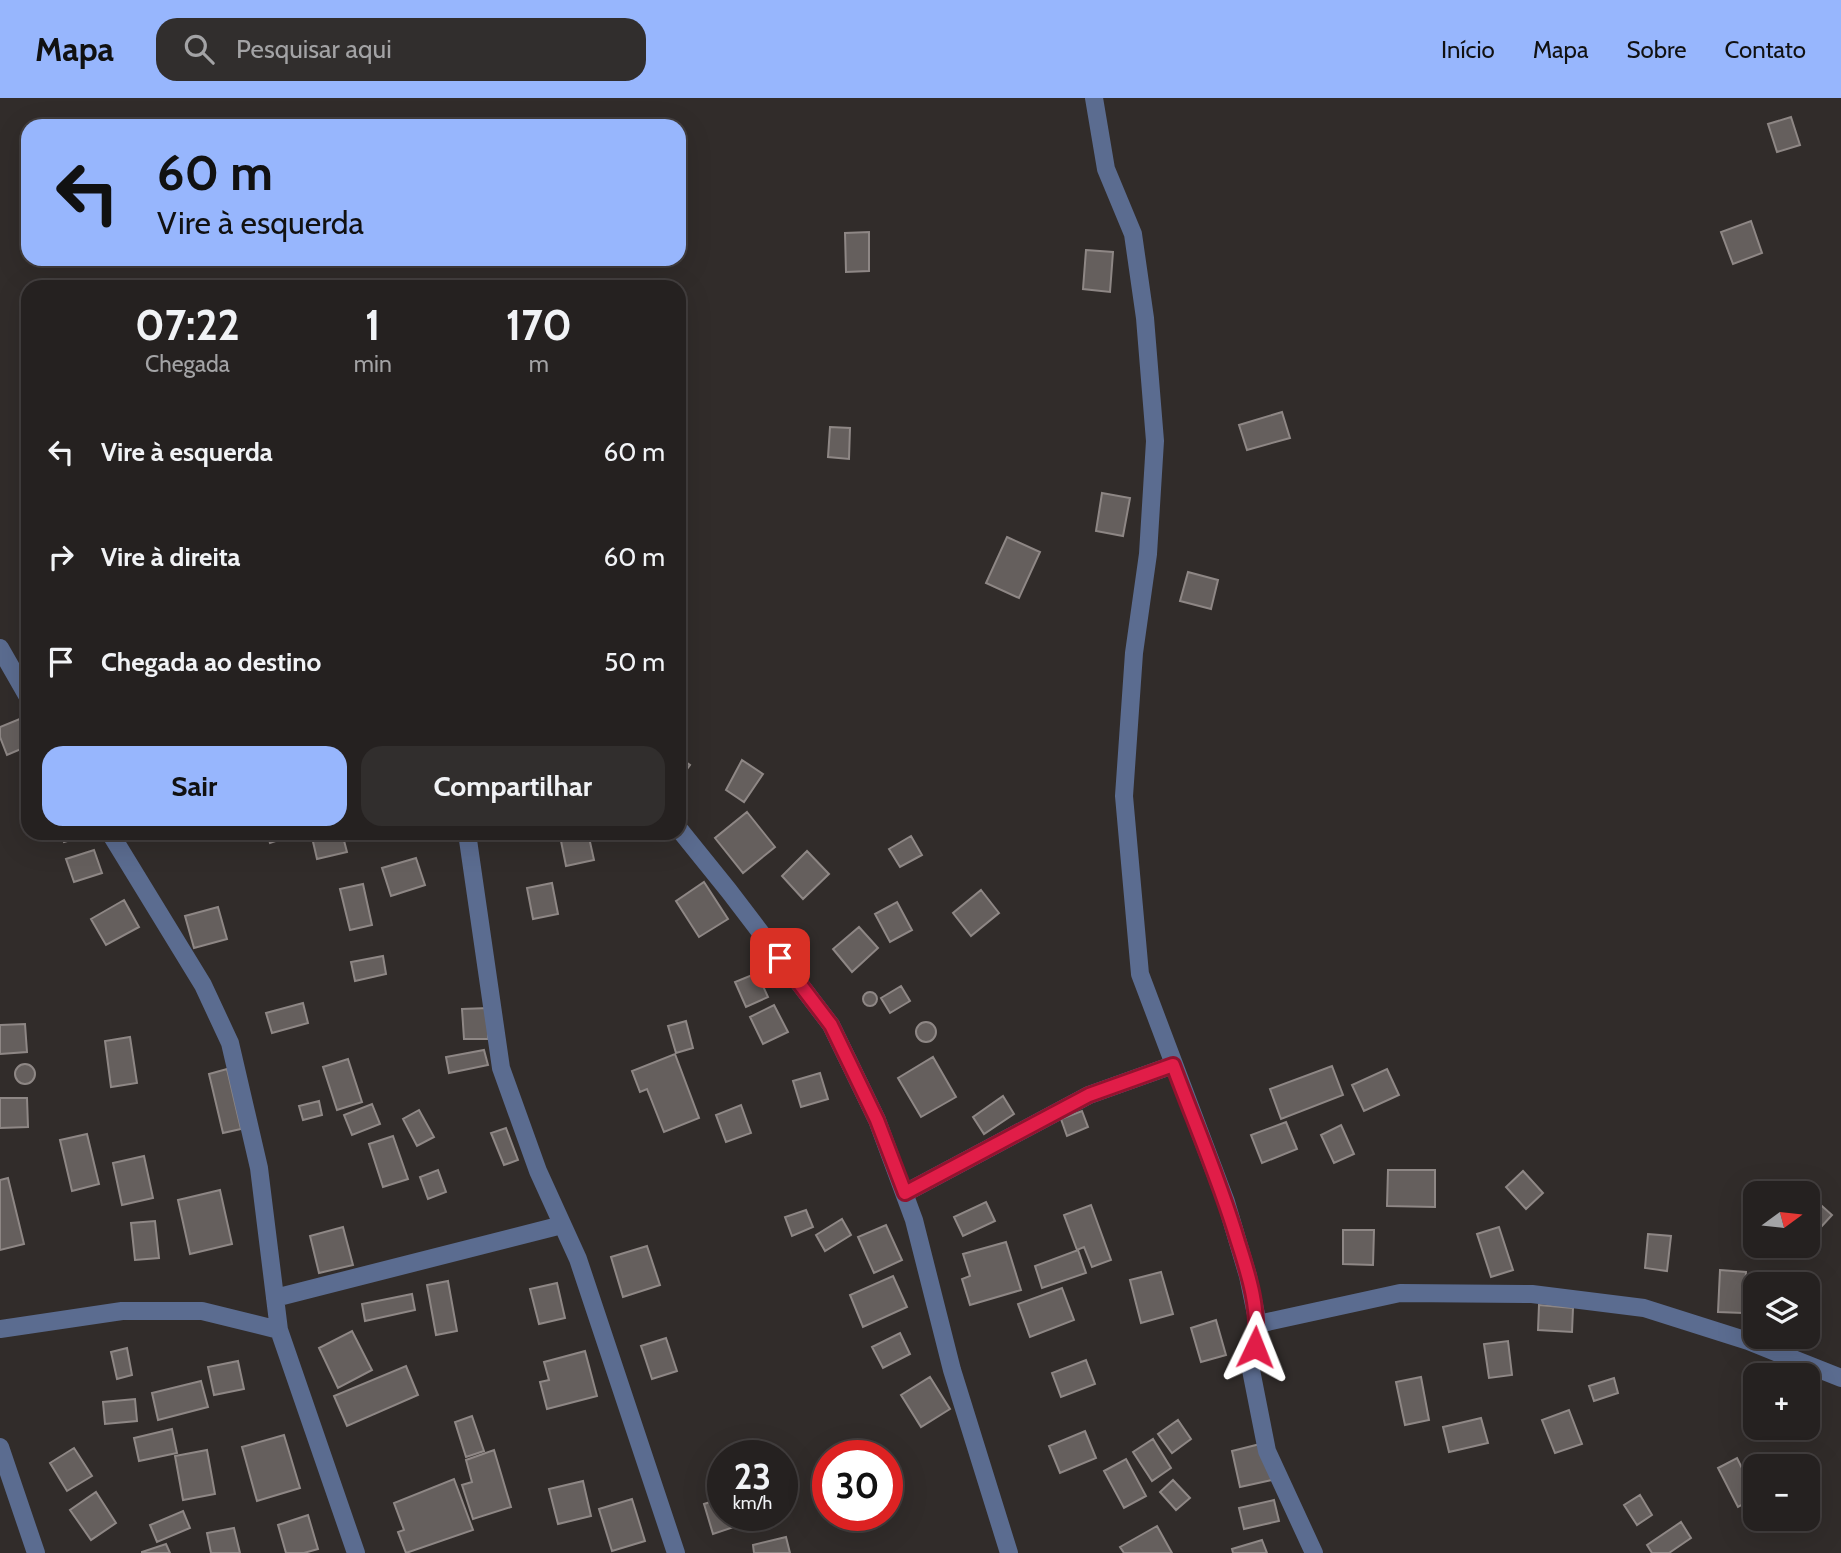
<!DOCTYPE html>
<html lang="pt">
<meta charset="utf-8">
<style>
:root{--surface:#252120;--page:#312e2d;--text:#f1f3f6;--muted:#a3a3a5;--line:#423e3e;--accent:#97b6fd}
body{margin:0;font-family:Cabin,sans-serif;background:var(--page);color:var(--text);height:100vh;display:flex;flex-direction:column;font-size:26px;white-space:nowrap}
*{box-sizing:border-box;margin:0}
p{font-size:23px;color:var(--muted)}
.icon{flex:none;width:38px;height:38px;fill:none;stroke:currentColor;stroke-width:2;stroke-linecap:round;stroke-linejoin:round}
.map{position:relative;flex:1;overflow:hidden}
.sheet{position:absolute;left:21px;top:182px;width:665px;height:560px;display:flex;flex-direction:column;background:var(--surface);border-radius:21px;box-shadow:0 7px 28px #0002,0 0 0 2px var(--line)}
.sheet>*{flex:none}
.hud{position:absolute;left:21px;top:21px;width:665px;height:147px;border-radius:21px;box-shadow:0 7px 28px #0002,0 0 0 2px var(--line);background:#97b6fd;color:#111;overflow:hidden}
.needle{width:46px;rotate:75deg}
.tools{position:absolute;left:1743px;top:1083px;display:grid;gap:14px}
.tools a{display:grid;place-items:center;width:77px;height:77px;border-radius:14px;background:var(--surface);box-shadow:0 7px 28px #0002,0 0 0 2px var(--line);font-size:35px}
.speed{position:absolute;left:707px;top:1342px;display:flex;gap:14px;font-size:35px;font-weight:700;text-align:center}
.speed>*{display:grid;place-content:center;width:91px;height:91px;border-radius:50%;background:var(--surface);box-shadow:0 7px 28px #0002,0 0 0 2px var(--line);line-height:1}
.speed small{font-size:18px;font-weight:400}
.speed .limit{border:10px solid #d22;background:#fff;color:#111}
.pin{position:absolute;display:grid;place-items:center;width:60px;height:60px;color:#fff;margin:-30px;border-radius:14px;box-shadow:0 4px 10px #0006}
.me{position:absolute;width:77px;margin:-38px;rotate:2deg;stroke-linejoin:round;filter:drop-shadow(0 0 5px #0008)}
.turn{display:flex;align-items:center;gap:24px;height:147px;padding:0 21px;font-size:32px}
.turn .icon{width:91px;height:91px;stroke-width:2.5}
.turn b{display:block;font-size:49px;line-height:60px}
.eta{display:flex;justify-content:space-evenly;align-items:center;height:119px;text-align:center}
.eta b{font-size:42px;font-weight:800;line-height:49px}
.primary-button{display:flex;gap:14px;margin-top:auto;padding:14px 21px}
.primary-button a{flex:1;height:80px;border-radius:21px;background:var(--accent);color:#111;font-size:28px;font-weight:800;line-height:80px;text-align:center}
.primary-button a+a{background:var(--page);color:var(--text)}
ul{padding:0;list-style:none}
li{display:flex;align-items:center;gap:21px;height:105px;padding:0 21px}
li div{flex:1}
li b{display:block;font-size:26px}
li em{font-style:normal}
header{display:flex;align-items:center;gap:42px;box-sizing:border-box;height:98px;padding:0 35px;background:var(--accent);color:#111}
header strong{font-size:33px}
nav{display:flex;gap:38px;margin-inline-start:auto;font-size:24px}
.search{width:490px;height:63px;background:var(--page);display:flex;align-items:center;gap:18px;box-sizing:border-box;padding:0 24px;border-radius:21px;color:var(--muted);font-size:26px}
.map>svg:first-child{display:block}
</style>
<header>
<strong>Mapa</strong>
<div class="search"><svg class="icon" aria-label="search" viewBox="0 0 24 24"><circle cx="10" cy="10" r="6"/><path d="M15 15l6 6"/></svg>Pesquisar aqui</div>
<nav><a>Início</a><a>Mapa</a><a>Sobre</a><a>Contato</a></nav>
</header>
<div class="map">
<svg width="1841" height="1455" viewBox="0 0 1841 1455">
<rect width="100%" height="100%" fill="#312c2a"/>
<path fill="#655f5d" stroke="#8e8785" stroke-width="2" d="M1791 19 1800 47 1777 54 1768 26Z
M1751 123 1762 155 1733 166 1721 134Z
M869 134V173L846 174 845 135Z
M1086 152 1113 154 1110 194 1083 191Z
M1282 314 1290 340 1247 352 1239 327Z
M830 329 850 330 849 361 828 359Z
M1102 395 1130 400 1123 438 1096 433Z
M1007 439 1040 454 1019 500 986 485Z
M1188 474 1218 482 1211 511 1180 503Z
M27 618 28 648 7 657 0 639V629Z
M679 659 690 667 679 682Z
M742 662 763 676 744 704 726 692Z
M747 714 775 749 743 775 715 740Z
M61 735H91V736L64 744Z
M267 735H299L270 745Z
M311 735H342L347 754 317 761Z
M575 735H588L594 762 566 768 560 738Z
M911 738 922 757 900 769 889 751Z
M94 752 102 775 74 784 66 761Z
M807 753 829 776 803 801 782 778Z
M416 760 425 787 391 798 382 770Z
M704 784 728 821 699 839 676 803Z
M552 785 558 816 533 821 527 790Z
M363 786 372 827 350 832 340 791Z
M981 792 999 815 971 838 953 815Z
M124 802 139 829 106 847 91 821Z
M897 804 912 832 890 844 875 816Z
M218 809 227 841 194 850 185 818Z
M859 829 878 850 852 874 833 851Z
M383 858 386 876 355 883 351 864Z
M757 875 768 899 746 909 735 884Z
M901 888 910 903 890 915 881 900Z
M863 901a7 7 0 1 1 14 0a7 7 0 1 1-14 0Z
M303 905 308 925 272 935 266 915Z
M774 907 788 934 763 946 750 919Z
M488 910V941H464L462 911Z
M686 923 693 950 676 955 668 928Z
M916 934a10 10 0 1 1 20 0a10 10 0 1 1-20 0Z
M25 926 27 954 0 956V927Z
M130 939 137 985 111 989 105 943Z
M484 952 488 967 449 975 446 959Z
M675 956 699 1020 664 1034 647 991 640 994 632 973Z
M933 959 956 999 921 1019 898 980Z
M348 961 362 1004 337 1012 323 969Z
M15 976a10 10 0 1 1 20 0a10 10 0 1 1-20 0Z
M1332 968 1343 997 1281 1021 1270 991Z
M227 971 241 1031 223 1035 209 976Z
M1387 971 1399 997 1364 1013 1352 987Z
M820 975 828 1001 801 1009 793 983Z
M1003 998 1014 1016 984 1036 973 1019Z
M0 1000H27L28 1029 0 1030Z
M319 1003 322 1017 303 1022 299 1008Z
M372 1006 380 1026 352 1037 344 1017Z
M741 1007 751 1035 726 1044 716 1017Z
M419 1012 434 1039 417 1048 403 1021Z
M1082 1013 1088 1029 1067 1038 1061 1021Z
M1286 1024 1297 1051 1262 1065 1251 1037Z
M1341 1027 1354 1056 1334 1065 1321 1037Z
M506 1030 518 1062 504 1067 491 1035Z
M87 1036 99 1086 72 1093 60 1042Z
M393 1038 408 1081 383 1089 369 1046Z
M144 1058 153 1100 122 1107 113 1065Z
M438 1072 446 1094 428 1101 420 1079Z
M1388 1072H1435V1109L1387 1108Z
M1523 1073 1543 1095 1526 1111 1506 1089Z
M8 1080 24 1146 0 1152V1082Z
M220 1092 232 1146 190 1156 178 1102Z
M1813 1100 1832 1117 1809 1142 1808 1105Z
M986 1104 995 1123 963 1138 954 1119Z
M1091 1107 1111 1162 1092 1169 1084 1149 1077 1152 1064 1117Z
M806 1112 813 1129 792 1138 785 1119Z
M842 1121 851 1137 825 1153 816 1137Z
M155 1123 159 1160 135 1162 131 1125Z
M886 1127 902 1162 874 1175 858 1139Z
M343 1129 353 1167 319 1175 310 1138Z
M1499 1129 1513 1172 1491 1179 1477 1136Z
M1343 1132H1374L1373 1167 1343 1166Z
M1648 1136 1671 1138 1667 1173 1645 1170Z
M1006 1144 1021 1192 970 1207 962 1181 970 1178 963 1156Z
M647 1148 660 1187 623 1199 611 1159Z
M1078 1152 1086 1175 1042 1190 1035 1168Z
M1720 1172 1746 1174 1743 1215 1718 1214Z
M1161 1174 1173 1216 1141 1225 1130 1182Z
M893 1178 907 1209 863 1229 850 1197Z
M448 1183 457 1233 436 1237 427 1187Z
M557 1185 565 1220 539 1226 530 1191Z
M1062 1190 1074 1222 1030 1239 1018 1206Z
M412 1196 415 1212 365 1223 362 1206Z
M1539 1207 1573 1210 1572 1234 1538 1232Z
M1216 1222 1226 1257 1201 1264 1191 1230Z
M352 1233 372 1272 338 1290 319 1250Z
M900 1235 910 1256 883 1270 872 1249Z
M666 1240 677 1273 652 1281 641 1248Z
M1508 1243 1512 1277 1489 1280 1484 1246Z
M127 1250 132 1277 117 1281 111 1254Z
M585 1253 597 1298 547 1311 540 1284 549 1282 544 1264Z
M1086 1262 1095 1286 1061 1299 1052 1275Z
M238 1263 244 1291 214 1297 208 1269Z
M1797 1263 1802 1278H1775L1773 1272Z
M406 1268 418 1297 347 1328 334 1298Z
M930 1279 950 1311 921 1329 901 1297Z
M1421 1279 1429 1322 1405 1327 1396 1284Z
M1614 1280 1618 1295 1594 1303 1589 1288Z
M201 1283 208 1309 158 1322 152 1295Z
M135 1301 137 1323 105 1326 103 1304Z
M1569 1312 1582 1346 1555 1355 1542 1322Z
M472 1318 484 1353 466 1359 455 1324Z
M1481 1320 1488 1345 1449 1354 1443 1329Z
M1178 1322 1191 1341 1172 1355 1158 1336Z
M172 1331 177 1355 139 1363 134 1340Z
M1085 1333 1096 1360 1060 1375 1049 1348Z
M284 1337 300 1390 257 1403 242 1349Z
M1153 1341 1171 1370 1152 1383 1133 1354Z
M1264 1345 1272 1382 1240 1389 1232 1353Z
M74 1350 92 1378 67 1393 50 1365Z
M207 1352 215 1396 183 1402 175 1358Z
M494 1352 511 1409 473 1421 462 1387 472 1384 466 1362Z
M1737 1360 1755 1397V1400L1738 1409 1718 1370Z
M1126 1361 1146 1398 1124 1410 1104 1373Z
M454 1381 473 1432 406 1455 398 1434 404 1432 394 1405Z
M1173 1382 1190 1400 1176 1412 1160 1394Z
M583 1383 591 1418 558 1426 549 1391Z
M96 1394 116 1425 91 1442 70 1412Z
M1640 1397 1652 1417 1637 1427 1624 1407Z
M723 1400V1418H740L743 1426 713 1436 704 1406Z
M632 1401 645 1443 612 1453 599 1411Z
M1274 1402 1279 1423 1244 1431 1239 1410Z
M183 1413 190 1430 157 1444 150 1427Z
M308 1417 318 1451 304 1455H286L278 1427Z
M1681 1424 1691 1440 1669 1455H1652L1647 1447Z
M1157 1428 1172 1455H1124L1120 1449Z
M234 1430 240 1455H211L207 1435Z
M786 1439 790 1455H754L753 1447Z
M1262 1442 1267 1455H1233L1232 1451Z
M166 1446 170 1455H142V1454Z"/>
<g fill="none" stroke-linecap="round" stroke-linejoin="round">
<path stroke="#5b6c90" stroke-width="18" d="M1094 0 1106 71 1133 136 1145 220 1155 343 1148 456 1134 555 1124 698 1140 876 1226 1104 1248 1178 1258 1226 1251 1272 1267 1353 1314 1455
M0 550 28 599
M679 731 729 793 831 927 877 1022 914 1122 952 1272 1009 1455
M110 735 203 887 230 945 259 1070 279 1232 356 1455
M467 735 501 970 538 1073 578 1161 676 1455
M905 1095 1089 997 1173 967
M275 1200 562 1127
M1258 1226 1400 1195 1532 1196 1644 1210 1748 1243 1841 1280
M0 1231 122 1213H202L279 1232
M0 1349 36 1455"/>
</g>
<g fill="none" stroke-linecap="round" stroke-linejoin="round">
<g stroke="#92132f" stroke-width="18">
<path id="route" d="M780 860 831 927 877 1022 905 1095 1089 997 1173 967C1195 1026 1220 1083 1238 1144 1249 1178 1260 1213 1255 1249"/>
</g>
<use href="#route" stroke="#e11d48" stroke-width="12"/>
</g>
</svg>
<div class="tools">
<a><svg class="needle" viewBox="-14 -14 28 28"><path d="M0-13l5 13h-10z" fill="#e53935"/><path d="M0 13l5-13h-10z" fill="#a3a3a5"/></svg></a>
<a><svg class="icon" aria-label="layers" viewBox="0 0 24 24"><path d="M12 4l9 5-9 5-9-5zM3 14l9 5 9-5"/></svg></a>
<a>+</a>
<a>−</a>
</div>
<div class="speed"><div>23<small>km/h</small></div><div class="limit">30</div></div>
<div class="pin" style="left:780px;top:860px;background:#d93025"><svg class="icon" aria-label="arrive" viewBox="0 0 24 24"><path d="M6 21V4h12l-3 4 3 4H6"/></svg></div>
<svg class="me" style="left:1255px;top:1249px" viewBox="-20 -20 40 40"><path d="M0-17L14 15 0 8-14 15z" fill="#e11d48" stroke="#fff" stroke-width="4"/></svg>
<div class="hud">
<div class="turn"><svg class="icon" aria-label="left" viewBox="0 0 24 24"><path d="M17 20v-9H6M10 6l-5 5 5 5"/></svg><div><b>60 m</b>Vire à esquerda</div></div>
</div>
<section class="sheet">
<div class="eta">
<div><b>07:22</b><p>Chegada</p></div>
<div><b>1</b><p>min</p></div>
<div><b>170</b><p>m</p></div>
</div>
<ul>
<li><svg class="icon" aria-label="left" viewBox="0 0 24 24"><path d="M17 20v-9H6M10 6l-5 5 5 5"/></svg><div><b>Vire à esquerda</b></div><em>60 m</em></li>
<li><svg class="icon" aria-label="right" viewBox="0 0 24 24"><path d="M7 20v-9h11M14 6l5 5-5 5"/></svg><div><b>Vire à direita</b></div><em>60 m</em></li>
<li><svg class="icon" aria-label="arrive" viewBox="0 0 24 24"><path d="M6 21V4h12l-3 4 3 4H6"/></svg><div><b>Chegada ao destino</b></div><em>50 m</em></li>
</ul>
<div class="primary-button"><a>Sair</a><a>Compartilhar</a></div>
</section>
</div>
